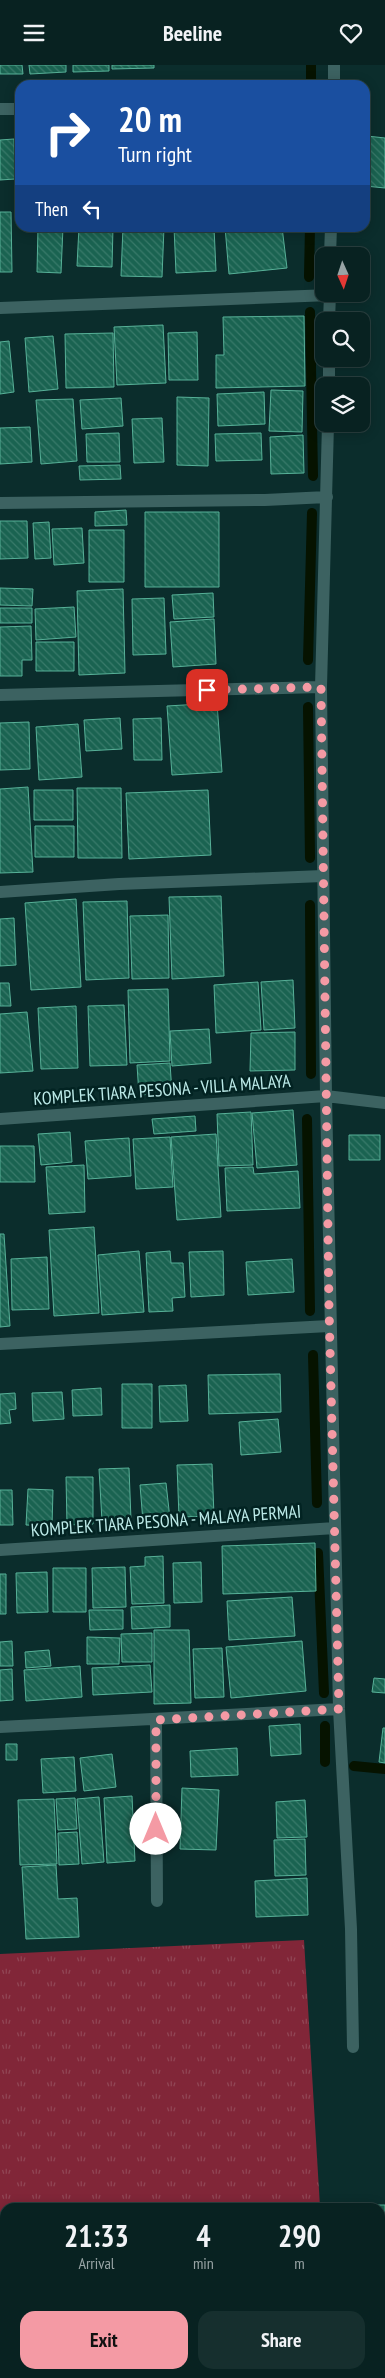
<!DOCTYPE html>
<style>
:root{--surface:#082221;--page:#162f2e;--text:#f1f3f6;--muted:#98a4a5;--line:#293f3f;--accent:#f49aa4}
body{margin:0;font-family:"PT Sans Narrow",sans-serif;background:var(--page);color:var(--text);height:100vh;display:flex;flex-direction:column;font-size:19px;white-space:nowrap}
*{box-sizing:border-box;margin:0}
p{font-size:16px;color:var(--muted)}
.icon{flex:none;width:28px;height:28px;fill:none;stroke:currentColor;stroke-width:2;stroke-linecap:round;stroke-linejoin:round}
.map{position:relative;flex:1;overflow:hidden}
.details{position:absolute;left:0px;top:2138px;width:385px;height:176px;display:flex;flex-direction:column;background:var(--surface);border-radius:15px 15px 0 0;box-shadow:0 2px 12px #0003,0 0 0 1px var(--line)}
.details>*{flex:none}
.banner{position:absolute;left:15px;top:15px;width:355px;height:152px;border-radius:15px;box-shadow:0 2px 12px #0003,0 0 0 1px var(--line);background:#1a4fa0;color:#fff;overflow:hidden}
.needle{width:32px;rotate:177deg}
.controls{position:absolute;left:315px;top:182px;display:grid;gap:10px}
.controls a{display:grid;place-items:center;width:55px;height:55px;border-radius:10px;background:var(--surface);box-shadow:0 2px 12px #0003,0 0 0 1px var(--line);font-size:25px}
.pin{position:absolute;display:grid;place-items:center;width:42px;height:42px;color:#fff;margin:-21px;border-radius:10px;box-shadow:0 2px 8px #0006}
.me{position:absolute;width:55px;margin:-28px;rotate:0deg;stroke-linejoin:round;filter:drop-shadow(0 0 4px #0008)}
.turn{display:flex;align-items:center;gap:18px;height:105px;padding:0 20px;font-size:22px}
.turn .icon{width:65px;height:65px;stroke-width:2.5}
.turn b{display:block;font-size:35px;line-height:42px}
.then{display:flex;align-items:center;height:48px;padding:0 20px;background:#0003;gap:10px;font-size:19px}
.eta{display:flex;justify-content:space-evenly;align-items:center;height:85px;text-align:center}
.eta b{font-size:30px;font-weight:800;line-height:35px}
.action{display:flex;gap:10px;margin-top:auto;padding:10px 20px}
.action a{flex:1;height:58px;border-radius:15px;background:var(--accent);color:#111;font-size:20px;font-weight:800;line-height:58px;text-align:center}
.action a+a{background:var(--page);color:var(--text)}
header{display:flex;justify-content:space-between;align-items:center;height:65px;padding:0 20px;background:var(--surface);font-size:22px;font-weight:800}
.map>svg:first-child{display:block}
</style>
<header><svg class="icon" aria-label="menu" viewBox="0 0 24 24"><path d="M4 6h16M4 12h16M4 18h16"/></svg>Beeline<svg class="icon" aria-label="heart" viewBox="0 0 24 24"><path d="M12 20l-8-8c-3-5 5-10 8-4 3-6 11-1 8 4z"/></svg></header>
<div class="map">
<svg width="385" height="2313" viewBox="0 0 385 2313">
<defs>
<pattern id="park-tufts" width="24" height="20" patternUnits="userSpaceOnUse" patternTransform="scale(1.25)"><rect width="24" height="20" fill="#812638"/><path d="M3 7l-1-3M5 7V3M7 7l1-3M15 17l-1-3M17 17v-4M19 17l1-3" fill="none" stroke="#914655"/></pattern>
<pattern id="building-back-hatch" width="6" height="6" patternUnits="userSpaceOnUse" patternTransform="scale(1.25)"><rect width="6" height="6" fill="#1a6351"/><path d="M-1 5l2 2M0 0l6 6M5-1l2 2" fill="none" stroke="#397a6a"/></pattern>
</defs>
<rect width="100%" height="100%" fill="#0b2d2c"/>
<path fill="url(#park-tufts)" d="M304 1875 320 2142H5V2309H380V2225L385 2224V2313H0V1889Z"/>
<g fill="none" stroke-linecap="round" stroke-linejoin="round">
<path stroke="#061300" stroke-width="10" d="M311 20V0
M309 212 310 162
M310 247 313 411
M308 595 312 448
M308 642 310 793
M310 840 311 1009
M307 1054 310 1246
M313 1290 317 1438
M318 1488 324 1628
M325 1661V1697
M354 1701 385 1704"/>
</g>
<path fill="url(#building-back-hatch)" stroke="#57b198" d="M0 0H22L23 9H0Z
M29 0H66V7L30 9Z
M73 0H109V6L73 7Z
M112 0H154V3L112 4Z
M367 71 385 73V123L365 121Z
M14 74 15 114 0 115V75Z
M0 147H11L12 207H0Z
M38 162H63L61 208 37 207Z
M79 162H113L112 202 77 201Z
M123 162H164L162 212 121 211Z
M174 162H214L216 206 176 208Z
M225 162H282L287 203 229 209Z
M304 251 305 321 216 323V290H224L223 252Z
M163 260 166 318 117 320 114 262Z
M197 267 198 315H169L168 268Z
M113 268 114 322 66 323 65 269Z
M53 271 58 324 29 327 25 273Z
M9 276 14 327 0 329V277Z
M271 325 303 326 302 367 269 366Z
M264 327 265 359 218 361 217 329Z
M177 332 209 333 208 401 177 400Z
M121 333 123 361 82 364 80 335Z
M73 334 77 396 41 399 36 335Z
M162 353 164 397 134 398 132 354Z
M30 362 32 397 0 399V363Z
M119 368 120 397H87L86 369Z
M261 368 262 395 216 396 215 369Z
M303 370 304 408 271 409 270 372Z
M120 400 121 414 80 415 79 401Z
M126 445 127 460 95 461V447Z
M145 447H219V522H145Z
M0 456H27L28 493 0 494Z
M49 457 51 493 35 494 33 458Z
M82 463 84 498 54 500 52 464Z
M89 465H124V517H89Z
M0 523 33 524 32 541 0 540Z
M123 524 125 608 79 610 77 526Z
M213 528 214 552 174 554 172 530Z
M164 533 166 589 133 590 132 534Z
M74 542 76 572 36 575 35 544Z
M0 543H32V558H0Z
M214 554 216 599 173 602 170 557Z
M31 561 32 595H22V611H0V562Z
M36 577H74V606H36Z
M217 638 222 707 172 710 167 641Z
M120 653 122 684 86 686 84 655Z
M161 653 162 695H134L133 654Z
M29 657 30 704 0 705V658Z
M78 659 82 712 39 715 36 662Z
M28 722 33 807 0 808V724Z
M77 723H121L122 793H78Z
M34 725H73V755H34Z
M208 725 211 790 129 794 126 728Z
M35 761H74V792H35Z
M221 831 224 911 172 914 169 832Z
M76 834 81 922 31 925 25 838Z
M127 836 129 913 86 915 83 837Z
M168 850 169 913 132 914 130 851Z
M14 853 16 900 0 901V854Z
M293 915 295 963 264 965 261 917Z
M258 917 261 965 216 968 214 920Z
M0 918H9L11 941H0Z
M168 924 170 996 130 998 128 925Z
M124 940 127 1000 90 1001 88 941Z
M76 941 78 1003 41 1004 38 943Z
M27 947 33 1006 0 1008V949Z
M209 964 211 998 172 1001 170 966Z
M295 967V1005L250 1006 251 968Z
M170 998 172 1028 139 1030 137 1000Z
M293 1045 297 1100 257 1103 252 1048Z
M251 1047 253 1100 219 1101 217 1049Z
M195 1051 196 1066 154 1069 152 1054Z
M70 1067 72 1097 41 1100 38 1069Z
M216 1069 221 1152 177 1155 171 1072Z
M349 1070H380V1095H349Z
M170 1072 173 1122 136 1124 133 1074Z
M129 1073 131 1111 88 1114 85 1076Z
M0 1081H34L35 1117H0Z
M84 1100 85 1147 49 1149 46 1102Z
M253 1102 254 1109 298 1106 300 1143 227 1146 225 1103Z
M94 1162 99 1248 54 1251 49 1165Z
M0 1169H4L10 1261 0 1262Z
M139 1186 144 1247 102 1250 98 1190Z
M170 1186 171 1198H183L185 1232 172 1233 173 1246 149 1247 146 1188Z
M223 1186 224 1230 191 1232 189 1187Z
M47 1192 49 1244 12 1245 11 1194Z
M292 1194 294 1227 248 1230 246 1197Z
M280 1309 281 1347 209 1349 208 1310Z
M122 1319H152V1363H122Z
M186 1320 188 1356 160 1357 159 1321Z
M101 1323 102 1350 73 1351 72 1325Z
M62 1327 64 1354 33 1356 32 1328Z
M15 1328 16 1344 9 1345 11 1358 0 1359V1329Z
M278 1354 281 1387 241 1390 239 1357Z
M212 1399 214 1451 179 1452 177 1400Z
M129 1403 131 1455 102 1456 99 1404Z
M66 1412H93V1459L67 1460Z
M166 1418 170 1454 143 1457 140 1420Z
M28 1424 53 1425 52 1461 26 1460Z
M0 1425H12L13 1460H0Z
M315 1478 316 1526 223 1529 222 1481Z
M163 1491 164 1538 132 1539 130 1502 145 1501V1492Z
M201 1497 202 1537 174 1538 173 1498Z
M125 1502 126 1542 93 1543 92 1503Z
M53 1503H86V1547H53Z
M47 1507 48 1547 17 1548 16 1508Z
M0 1509H6V1549H0Z
M292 1532 295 1571 229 1575 227 1536Z
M170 1540V1562L132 1564 131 1542Z
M89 1545H123V1564L90 1565Z
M154 1565H189L191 1638 154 1639Z
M152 1568V1597H122L121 1569Z
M87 1572 120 1573 119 1599H87Z
M12 1576 13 1601H0V1577Z
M302 1576 306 1626 231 1633 226 1582Z
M222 1583 224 1632 195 1633 193 1584Z
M49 1585 51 1601 26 1603 25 1587Z
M150 1600 152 1627 93 1630 92 1603Z
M80 1601 82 1632 26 1636 24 1605Z
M12 1604 13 1635 0 1636V1605Z
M374 1613 385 1614V1628L372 1627Z
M300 1659 301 1689 271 1691 269 1661Z
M383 1663H385V1698L379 1697Z
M6 1679H17V1695H6Z
M237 1683 238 1710 191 1712 190 1686Z
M112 1689 116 1722 84 1726 80 1693Z
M74 1692 76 1726 43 1728 41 1694Z
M182 1723 219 1725 216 1785 180 1784Z
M132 1731 135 1796 107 1798 104 1733Z
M99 1732 104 1797 82 1799 77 1734Z
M75 1733 77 1764 58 1765 56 1734Z
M54 1734 57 1799 20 1800 18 1735Z
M305 1735 307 1772 277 1773 276 1737Z
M77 1767 79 1799 59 1800 58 1768Z
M305 1774 306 1810 275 1811 274 1775Z
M56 1800 58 1834 77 1833 79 1872 26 1874 22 1802Z
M307 1813 308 1850 256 1852 255 1816Z
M377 2140H385V2178L380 2177V2142H376Z
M380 2189H385V2219L380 2218Z"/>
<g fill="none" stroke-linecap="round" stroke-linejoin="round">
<path stroke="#3c6261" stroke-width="12" d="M334 20V0
M0 44H20
M330 191 331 162
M0 243 330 230
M329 256 330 229
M329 321V294
M328 359 321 622 326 1031 339 1644 351 1864 353 1982
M0 438 265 435 327 432
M0 630 321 622
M0 827 119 819 323 811
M0 1054 326 1031 385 1038
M0 1279 329 1261
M0 1485 335 1463
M156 1655 157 1836
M0 1662 339 1644"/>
</g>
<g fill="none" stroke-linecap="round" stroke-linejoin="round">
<path stroke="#f49aa4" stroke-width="9" stroke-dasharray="0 16.2" d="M156 1764V1655L339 1644 329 1242 321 622 207 625"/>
</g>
<g text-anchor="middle" stroke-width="5" stroke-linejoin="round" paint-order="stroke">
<g font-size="18" fill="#bceae8" stroke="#022322">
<text transform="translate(162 1025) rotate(-4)" y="6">KOMPLEK TIARA PESONA - VILLA MALAYA</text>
<text transform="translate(166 1456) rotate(-4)" y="6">KOMPLEK TIARA PESONA - MALAYA PERMAI</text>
</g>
</g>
</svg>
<div class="controls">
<a><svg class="needle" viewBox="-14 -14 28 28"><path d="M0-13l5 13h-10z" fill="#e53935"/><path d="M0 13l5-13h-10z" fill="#98a4a5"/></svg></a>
<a><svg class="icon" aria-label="search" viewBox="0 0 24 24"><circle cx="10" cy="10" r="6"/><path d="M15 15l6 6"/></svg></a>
<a><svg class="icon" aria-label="layers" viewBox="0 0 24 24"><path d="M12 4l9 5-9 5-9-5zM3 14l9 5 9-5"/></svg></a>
</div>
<div class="pin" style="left:207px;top:625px;background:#d93025"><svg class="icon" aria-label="arrive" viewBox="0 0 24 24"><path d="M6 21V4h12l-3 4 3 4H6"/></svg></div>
<svg class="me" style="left:156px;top:1764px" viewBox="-20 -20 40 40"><circle r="19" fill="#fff"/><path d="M0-13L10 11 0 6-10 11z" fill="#f49aa4"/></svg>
<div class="banner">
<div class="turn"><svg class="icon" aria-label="right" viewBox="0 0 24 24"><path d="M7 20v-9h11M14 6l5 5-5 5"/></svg><div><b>20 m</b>Turn right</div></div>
<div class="then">Then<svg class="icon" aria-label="left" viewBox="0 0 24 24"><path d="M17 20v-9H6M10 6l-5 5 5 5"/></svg></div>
</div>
<section class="details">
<div class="eta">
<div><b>21:33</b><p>Arrival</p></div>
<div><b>4</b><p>min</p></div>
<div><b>290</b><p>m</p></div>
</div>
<div class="action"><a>Exit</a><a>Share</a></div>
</section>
</div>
